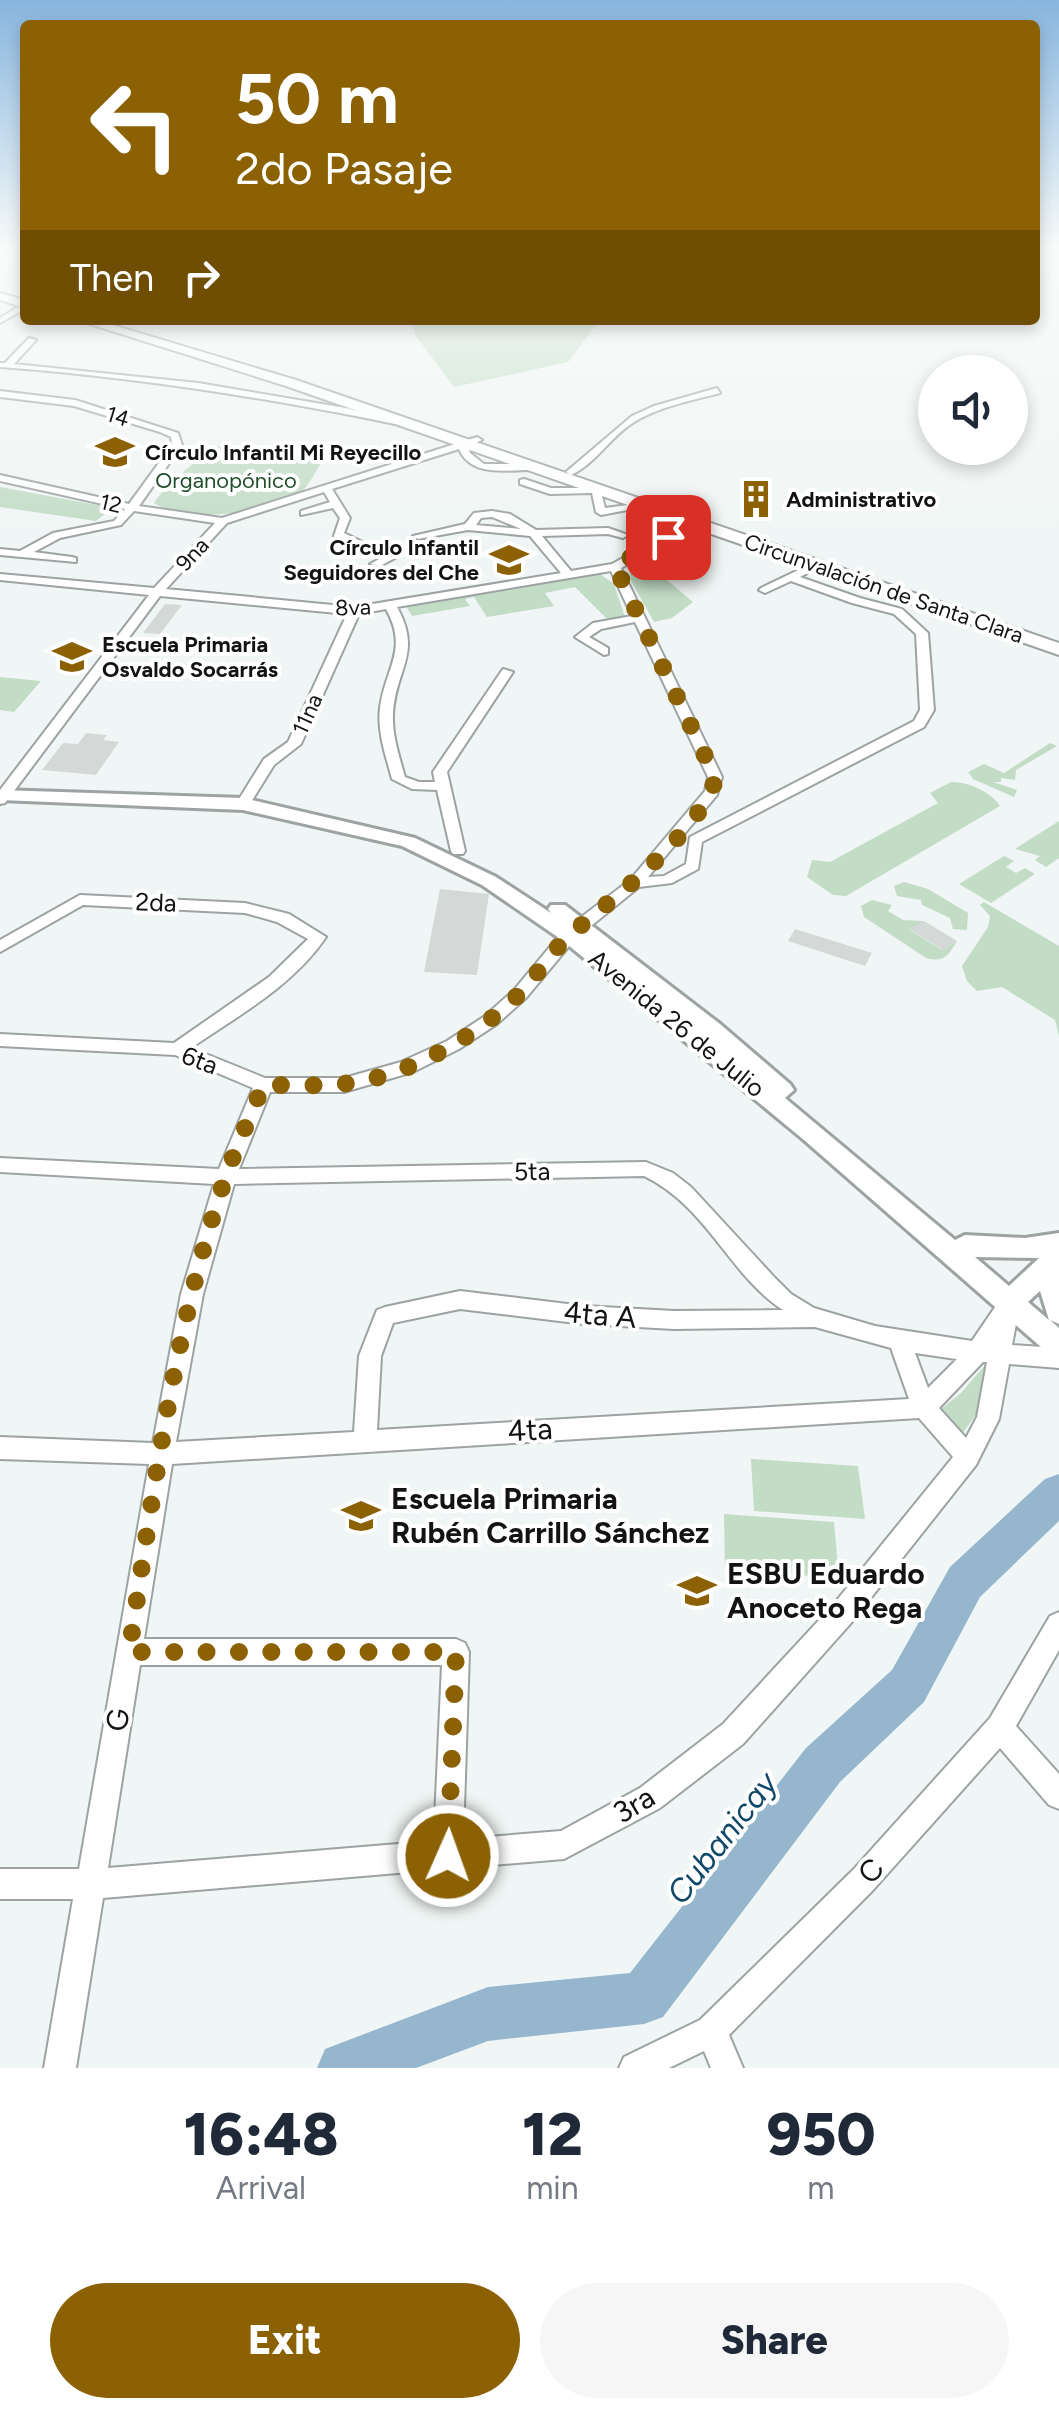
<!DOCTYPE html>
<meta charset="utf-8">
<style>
:root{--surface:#fff;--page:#f6f6f7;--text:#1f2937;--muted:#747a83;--accent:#8b6103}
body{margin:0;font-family:Figtree,sans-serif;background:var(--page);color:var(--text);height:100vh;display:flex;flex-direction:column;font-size:38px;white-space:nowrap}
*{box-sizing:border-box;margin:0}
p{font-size:32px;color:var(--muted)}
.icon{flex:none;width:55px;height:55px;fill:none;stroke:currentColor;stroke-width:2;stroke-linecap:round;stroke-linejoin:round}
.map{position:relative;height:2068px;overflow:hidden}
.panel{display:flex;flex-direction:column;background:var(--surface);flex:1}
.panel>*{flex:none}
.guide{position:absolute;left:20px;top:20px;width:1020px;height:305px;border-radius:10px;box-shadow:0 5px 15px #0003;background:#8b6103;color:#fff;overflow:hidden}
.controls{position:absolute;left:918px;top:355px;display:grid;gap:20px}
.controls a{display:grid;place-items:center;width:110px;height:110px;border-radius:50%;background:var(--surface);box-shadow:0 5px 15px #0003;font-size:50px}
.pin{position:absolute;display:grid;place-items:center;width:85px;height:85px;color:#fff;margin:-42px;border-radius:20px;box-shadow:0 5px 15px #0006}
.me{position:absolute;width:110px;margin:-55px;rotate:2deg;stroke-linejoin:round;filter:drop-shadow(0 0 8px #0008)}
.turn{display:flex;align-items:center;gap:35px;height:210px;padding:0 50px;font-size:45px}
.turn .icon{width:130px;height:130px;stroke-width:2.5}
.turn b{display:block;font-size:70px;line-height:85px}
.then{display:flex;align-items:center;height:95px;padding:0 50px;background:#0003;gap:20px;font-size:38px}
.eta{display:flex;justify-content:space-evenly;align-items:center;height:170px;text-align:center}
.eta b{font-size:60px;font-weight:800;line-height:70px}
.action{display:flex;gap:20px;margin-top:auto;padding:20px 50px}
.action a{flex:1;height:115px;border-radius:60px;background:var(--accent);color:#fff;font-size:40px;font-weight:800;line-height:115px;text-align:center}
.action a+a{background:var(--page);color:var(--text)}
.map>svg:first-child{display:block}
</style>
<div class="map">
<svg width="1059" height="2068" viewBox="0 0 1059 2068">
<rect width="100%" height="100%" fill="#f0f6f5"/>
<path fill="#c2dcc5" d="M411 320H600L568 362 454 387 416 336Z
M212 446 282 451 322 462C315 471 308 488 299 494 268 513 185 524 154 503 171 478 192 467 212 446Z
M0 487 113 508 96 521 0 507Z
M643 560 693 602 672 618 654 622 631 581 630 572Z
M600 574 614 584 625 617 607 619 575 587 545 593 554 606 487 617 474 597 465 599 470 606 412 616 406 606Z
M0 677 41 681 14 712 0 710Z
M1050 743 1057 746 1016 770 1015 780 1001 778V782H993L1017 790 1014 797 973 779 968 772 984 764 1004 773Z
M951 782C967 781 993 793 1000 806L846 896 833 895 807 877 812 860 830 862 938 803 930 793Z
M1059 821V858L1046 867 1035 860 1040 856 1015 849Z
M1004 856 1014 861 1006 867 1016 873 1025 868 1035 874 991 903 959 884Z
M904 882 928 889 968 913 967 930 953 929 950 918 922 905 921 900 897 896 894 886Z
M872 900 892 905 888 911 903 920 924 921 910 930 942 950 957 941C949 955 944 963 926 958L864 917 861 906Z
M984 902 1059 946V1036L1055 1020 1002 987 977 991 967 981 962 966 988 927 990 916 980 905Z
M985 1365 988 1367 977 1413 960 1437 936 1413 961 1393Z
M751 1459 858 1466 865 1519 754 1511Z
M724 1514 834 1522 839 1578 725 1570Z"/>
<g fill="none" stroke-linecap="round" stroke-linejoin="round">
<path fill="#96b6ce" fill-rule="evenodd" d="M1059 1474V1521L980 1597 924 1702 840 1782 663 2017 644 2024 488 2041 416 2068H317L325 2049 488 1987 630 1973 806 1748 892 1670 950 1567 1045 1479Z"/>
</g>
<path fill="#d4d9d7" d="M165 604 182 605 160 634 143 633Z
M86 733 107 735 103 740 119 742 96 775 42 770 63 743 78 744Z
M440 889 489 894 477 975 424 972Z
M924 921 944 933 957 941 943 950 909 929Z
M795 929 872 953 865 966 788 941Z"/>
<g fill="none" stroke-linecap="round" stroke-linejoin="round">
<g stroke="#9da2a2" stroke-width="4">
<path id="minor" d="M18 307 25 309 0 323V318Z
M29 338 36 340 14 364 198 383 346 408 400 421 395 424C264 397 133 377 0 367V363H5Z
M717 388 720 393C690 401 657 407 631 424 609 439 595 464 571 475L566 472 632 416 654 406Z
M0 391 75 400 178 433 182 445 139 506 222 518 477 437 482 440 468 446 470 453 484 464H531L536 467 531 470C505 470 471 477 459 449L332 489 350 518 344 533 395 558 380 566 370 564 381 558 334 536 340 518 333 508 301 515V511L330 502 324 492 227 523 166 589 354 607 561 573 530 536 468 530 418 539 413 536 465 524 474 513 492 511 510 514 536 530 608 528 628 535 623 538 608 534 542 536 571 571 612 564 690 521H698V525L621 568 722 777 717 795 648 877 664 876 686 864 690 837 914 721 920 710 916 634 894 614 852 603 791 581 765 593 759 590 761 588 815 562 821 565 819 567 800 577 860 598 902 609 928 633 934 710 924 727 702 842 698 869 672 883 639 887 575 939 526 998 497 1024 459 1049 413 1072 344 1092H270L239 1169 646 1162 673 1173 691 1187 775 1278 791 1294 814 1308 875 1326 972 1341 1002 1297 1009 1294 1016 1297 1020 1303 1012 1345 1059 1348V1368L1009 1364 999 1419 976 1465 851 1623 743 1744 660 1808 564 1859 103 1898 76 2068H44L73 1899H0V1869H79L149 1464 0 1459V1437L153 1443 181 1294 214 1184 0 1172V1158L219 1169 253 1088 175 1055 0 1046V1034L174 1043 269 977 308 939 277 922 245 913 83 905 0 952V940L80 895 245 903 289 914 326 937C293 986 239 1015 191 1048L265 1078H344L401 1062 447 1041 485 1016 514 990 563 931 630 880 705 791 708 777 635 622 601 629 589 637 608 648V654L604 655 575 637 593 623 632 616 611 571 397 607C423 654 395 669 393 714 392 735 399 756 405 777L419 782H435L433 772 503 669 513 672 447 772 465 851 463 854H453L451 851 437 790 412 789 392 779C386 756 377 732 380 708 385 668 409 650 386 609L359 614 301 744 274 765 248 807 243 808 236 804 264 759 288 742 347 614 160 596 5 803 0 804V790L149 595 0 580V574L154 588 215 523 134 511 121 525 60 538 34 552 72 557 76 558V562L0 555V549L20 551 53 533 114 521 125 509 0 481V475L129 504 172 445 171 437 160 432 74 406 0 397ZM492 517 521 529 476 525 481 518ZM644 1176C708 1207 729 1275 783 1310L674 1311 584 1306 460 1291 385 1307 377 1310 359 1356 354 1432 176 1442 203 1294 234 1184ZM460 1309 584 1324 674 1329 815 1327 891 1348 909 1399 377 1430 381 1356 393 1323ZM915 1353 956 1359H957L928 1388ZM983 1362H987L977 1417 966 1438 939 1408ZM919 1418 953 1457 833 1605 723 1724 640 1788 561 1831 463 1839 469 1652 465 1643 456 1639H144L172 1464ZM140 1665H442L434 1841 108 1868Z
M524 479 551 488H600L605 508 643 503 648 506 601 515 596 512 592 493 550 494 520 484V480Z
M1059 1612V1650L1016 1726 1059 1774V1809L1049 1805 1000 1748 873 1890 729 2035 743 2068H711L704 2051 669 2068H619L624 2057 700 2020 853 1870 990 1718 1050 1616Z"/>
</g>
<g stroke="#9da2a2" stroke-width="6">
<path id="major" d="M0 790 243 798 415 838 496 877 551 913 548 909 551 905H565L720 1024 790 1084 794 1090 785 1098 955 1240 965 1235 1025 1238 1059 1233V1324L1050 1320 1059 1328V1357L1049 1354 804 1140 562 940 482 885 402 846 243 810 0 800ZM975 1257 1039 1258 1009 1286ZM1040 1291 1049 1320 1028 1302Z"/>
</g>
<g stroke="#9da2a2" stroke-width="4">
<path id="highway" d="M0 293 25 300V308L0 300Z
M77 320H96L296 380 1059 643V655L286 386Z"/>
</g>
<use href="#minor" fill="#fff" fill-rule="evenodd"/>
<use href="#major" fill="#fff" fill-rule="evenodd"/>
<use href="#highway" fill="#fff" fill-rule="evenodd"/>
</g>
<linearGradient id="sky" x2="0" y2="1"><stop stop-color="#87b5de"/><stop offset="0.46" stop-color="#f8fbfa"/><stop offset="1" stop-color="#f8fbfa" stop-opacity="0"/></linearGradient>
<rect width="1059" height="540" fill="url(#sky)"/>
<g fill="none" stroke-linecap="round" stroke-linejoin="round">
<path stroke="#8b6103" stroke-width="18" stroke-dasharray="0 32.4" d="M448 1856 456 1652H129C153 1496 174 1326 226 1176 237 1145 251 1115 263 1085 288 1085 315 1086 340 1084 401 1080 473 1039 516 997 536 978 550 952 572 933 623 890 676 851 712 792L715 777 615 566 668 537"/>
</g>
<defs>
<g id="school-bare" transform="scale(3)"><path d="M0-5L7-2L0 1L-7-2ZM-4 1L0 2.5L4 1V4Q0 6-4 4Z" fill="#8b6103" stroke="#fff" stroke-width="2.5" paint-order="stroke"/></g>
<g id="building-bare" transform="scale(3)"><path d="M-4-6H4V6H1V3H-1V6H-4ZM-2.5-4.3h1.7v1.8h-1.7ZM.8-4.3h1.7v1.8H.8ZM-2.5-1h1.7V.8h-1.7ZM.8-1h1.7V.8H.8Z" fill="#8b6103" stroke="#fff" stroke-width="2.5" paint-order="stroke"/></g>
</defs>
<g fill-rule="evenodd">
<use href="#school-bare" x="115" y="452"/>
<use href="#building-bare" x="756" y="499"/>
<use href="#school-bare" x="509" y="560"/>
<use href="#school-bare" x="72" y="657"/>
<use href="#school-bare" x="361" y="1516"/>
<use href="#school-bare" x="697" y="1591"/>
</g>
<g text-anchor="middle" stroke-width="8" stroke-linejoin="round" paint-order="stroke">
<g font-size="22" fill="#121313" stroke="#fff">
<text transform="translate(118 416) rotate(17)" y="8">14</text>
<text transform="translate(111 503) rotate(13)" y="8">12</text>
<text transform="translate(192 554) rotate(-47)" y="8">9na</text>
<text transform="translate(884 588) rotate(19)" y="8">Circunvalación de Santa Clara</text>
<text transform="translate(353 607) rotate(-2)" y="8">8va</text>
<text transform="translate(307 714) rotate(-66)" y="8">11na</text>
</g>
<g font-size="22" font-weight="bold" fill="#121313" stroke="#fff" text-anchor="start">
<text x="145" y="460">Círculo Infantil Mi Reyecillo</text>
<text x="786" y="507">Administrativo</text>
<text x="479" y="555" text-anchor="end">Círculo Infantil<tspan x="479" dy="25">Seguidores del Che</tspan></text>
<text x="102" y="652">Escuela Primaria<tspan x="102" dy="25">Osvaldo Socarrás</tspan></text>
</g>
<g font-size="22" fill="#204e2a" stroke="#fff">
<text x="226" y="488">Organopónico</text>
</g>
<g font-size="25" fill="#121313" stroke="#fff">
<text transform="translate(156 902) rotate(2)" y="9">2da</text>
<text transform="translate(677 1023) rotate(39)" y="9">Avenida 26 de Julio</text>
<text transform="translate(200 1060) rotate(21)" y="9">6ta</text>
<text transform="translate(532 1171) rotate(-1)" y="9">5ta</text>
</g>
<g font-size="30" fill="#121313" stroke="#fff">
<text transform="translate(600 1315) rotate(5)" y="10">4ta A</text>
<text transform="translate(530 1430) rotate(-3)" y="10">4ta</text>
<text transform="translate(118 1720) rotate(-81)" y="10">G</text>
<text transform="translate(634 1805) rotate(-31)" y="10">3ra</text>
<text transform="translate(871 1871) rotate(-47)" y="10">C</text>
</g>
<g font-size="30" font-weight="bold" fill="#121313" stroke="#fff" text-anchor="start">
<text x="391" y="1509">Escuela Primaria<tspan x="391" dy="34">Rubén Carrillo Sánchez</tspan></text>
<text x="727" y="1584">ESBU Eduardo<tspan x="727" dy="34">Anoceto Rega</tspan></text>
</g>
<g font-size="32" font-style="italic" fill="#11486a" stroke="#fff">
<text transform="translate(722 1838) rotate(-52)" y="11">Cubanicay</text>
</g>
</g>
</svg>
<div class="controls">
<a><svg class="icon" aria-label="sound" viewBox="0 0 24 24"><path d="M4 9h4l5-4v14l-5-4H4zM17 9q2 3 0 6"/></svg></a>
</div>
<div class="pin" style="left:668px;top:537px;background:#d93025"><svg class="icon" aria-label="arrive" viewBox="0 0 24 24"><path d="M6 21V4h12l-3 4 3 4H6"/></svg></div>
<svg class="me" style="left:448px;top:1856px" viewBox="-20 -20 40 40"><circle r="17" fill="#8b6103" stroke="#fff" stroke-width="3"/><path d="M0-11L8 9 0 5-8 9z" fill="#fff"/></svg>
<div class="guide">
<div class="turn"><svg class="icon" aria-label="left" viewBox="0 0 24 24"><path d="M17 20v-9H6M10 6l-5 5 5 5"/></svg><div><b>50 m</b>2do Pasaje</div></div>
<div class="then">Then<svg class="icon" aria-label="right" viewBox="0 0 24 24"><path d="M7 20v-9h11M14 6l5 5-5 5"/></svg></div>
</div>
</div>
<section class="panel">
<div class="eta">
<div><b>16:48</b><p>Arrival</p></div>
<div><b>12</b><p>min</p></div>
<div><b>950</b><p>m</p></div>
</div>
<div class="action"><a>Exit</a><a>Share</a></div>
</section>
